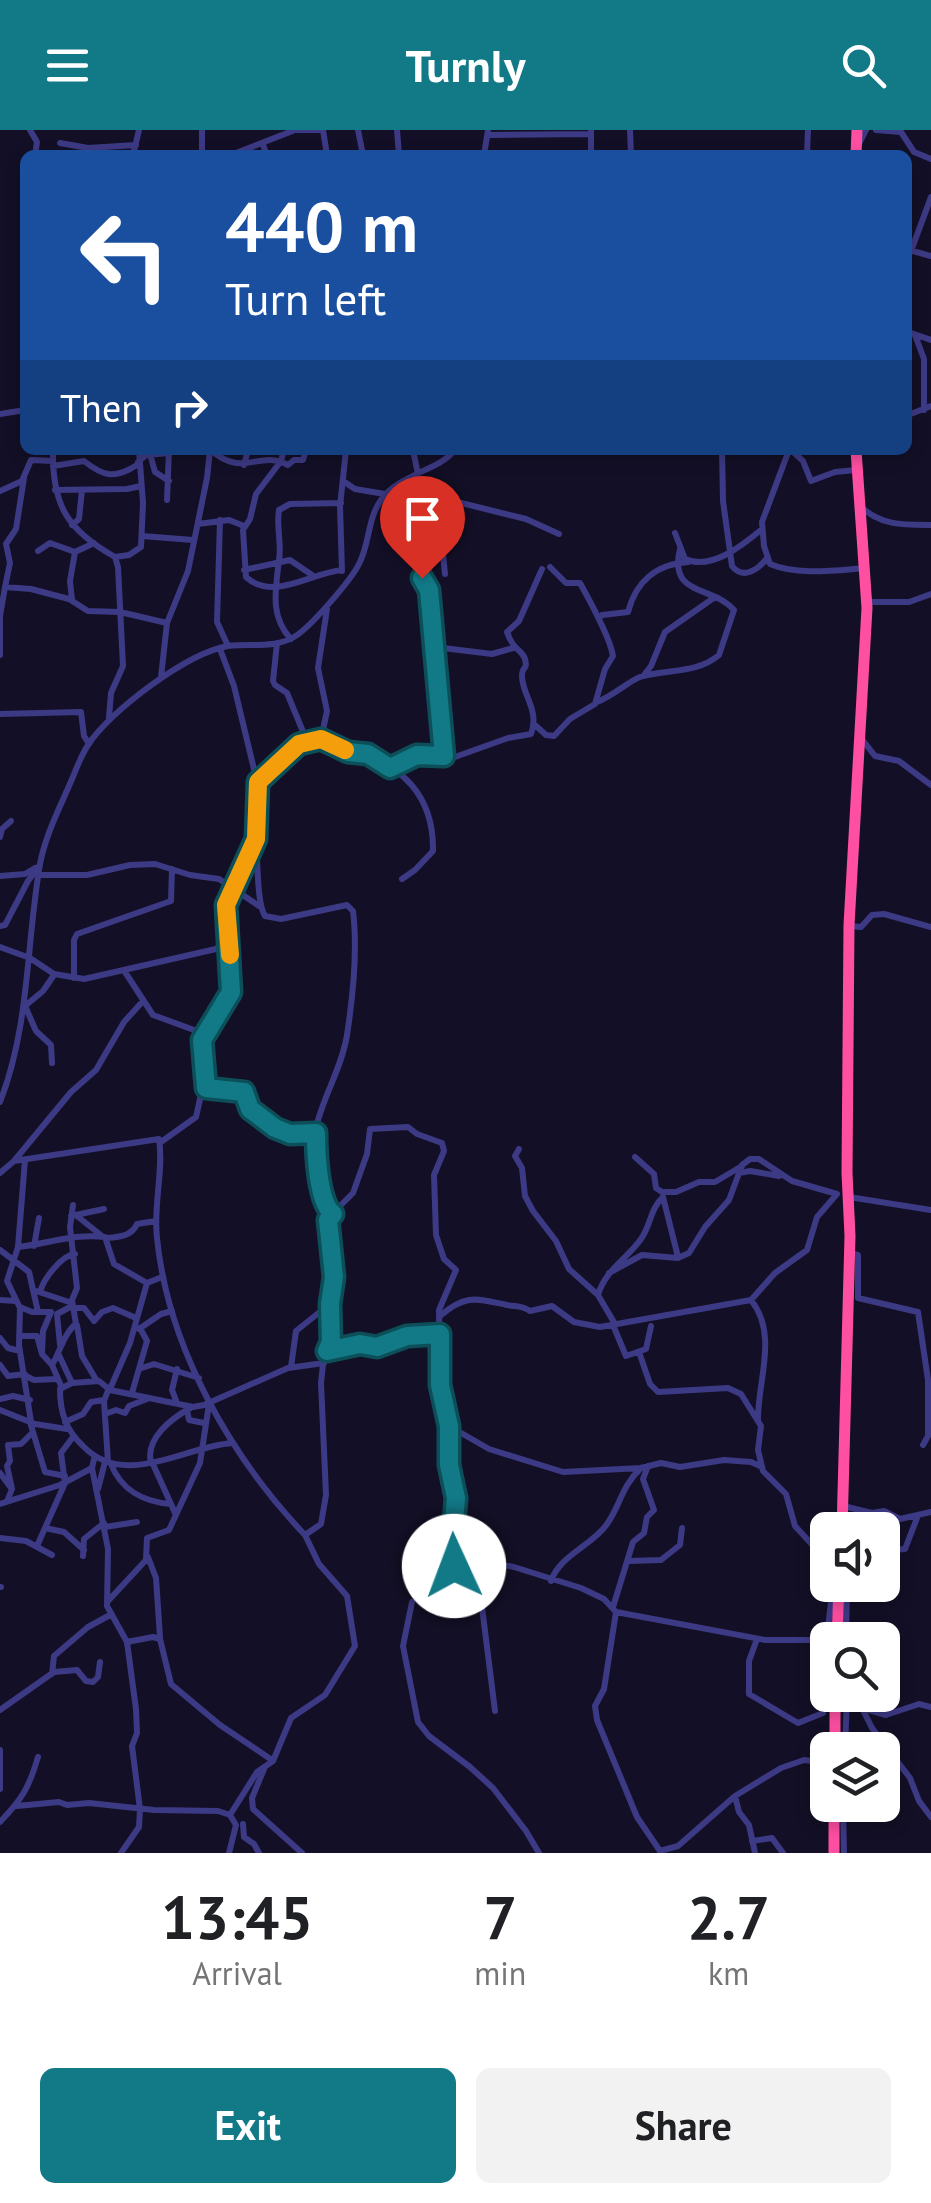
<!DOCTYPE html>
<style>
:root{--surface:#fff;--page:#f2f2f2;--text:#202124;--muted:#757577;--accent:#127987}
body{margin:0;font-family:"PT Sans",sans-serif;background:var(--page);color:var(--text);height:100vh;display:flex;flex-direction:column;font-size:38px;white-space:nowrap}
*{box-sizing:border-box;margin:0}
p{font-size:32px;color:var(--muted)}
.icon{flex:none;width:55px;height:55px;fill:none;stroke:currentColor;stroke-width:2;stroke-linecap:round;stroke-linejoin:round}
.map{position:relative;height:1723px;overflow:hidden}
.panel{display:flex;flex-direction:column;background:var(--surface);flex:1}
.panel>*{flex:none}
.banner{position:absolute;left:20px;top:20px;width:892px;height:305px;border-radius:15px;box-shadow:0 5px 15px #0003;background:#1a4fa0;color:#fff;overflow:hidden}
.tools{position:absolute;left:810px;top:1382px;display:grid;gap:20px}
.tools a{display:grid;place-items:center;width:90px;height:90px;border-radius:15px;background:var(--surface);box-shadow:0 5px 15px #0003;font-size:50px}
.pin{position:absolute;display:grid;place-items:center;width:85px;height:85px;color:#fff;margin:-102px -42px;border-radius:50% 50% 50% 0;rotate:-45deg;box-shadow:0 0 10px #0007}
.pin .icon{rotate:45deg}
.me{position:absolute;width:110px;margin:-55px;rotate:358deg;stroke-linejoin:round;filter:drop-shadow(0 0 8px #0008)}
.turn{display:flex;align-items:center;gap:35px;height:210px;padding:0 40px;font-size:45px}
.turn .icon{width:130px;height:130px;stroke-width:2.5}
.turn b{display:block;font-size:70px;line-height:85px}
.then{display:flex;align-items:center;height:95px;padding:0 40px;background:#0003;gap:20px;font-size:38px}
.eta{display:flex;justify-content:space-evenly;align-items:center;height:170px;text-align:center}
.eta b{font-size:60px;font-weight:700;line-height:70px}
.primary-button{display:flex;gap:20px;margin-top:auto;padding:20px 40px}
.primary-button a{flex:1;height:115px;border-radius:15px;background:var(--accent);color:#fff;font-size:40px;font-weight:700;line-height:115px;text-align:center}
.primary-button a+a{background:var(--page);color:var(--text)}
header{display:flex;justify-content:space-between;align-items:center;height:130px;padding:0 40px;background:var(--accent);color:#fff;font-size:45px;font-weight:700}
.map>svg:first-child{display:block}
</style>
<header><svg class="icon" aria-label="menu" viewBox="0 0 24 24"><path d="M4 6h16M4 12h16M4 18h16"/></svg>Turnly<svg class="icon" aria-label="search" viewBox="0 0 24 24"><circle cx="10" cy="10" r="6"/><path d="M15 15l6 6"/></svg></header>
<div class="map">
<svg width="931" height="1723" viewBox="0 0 931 1723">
<rect width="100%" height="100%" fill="#130f26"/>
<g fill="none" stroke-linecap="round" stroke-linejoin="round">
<path stroke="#3d3a85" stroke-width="6" d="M30 0 37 12 35 25
M323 0 327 25
M358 0 363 25
M397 0 399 25
M630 0 631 25
M876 0 901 2 914 22 931 29
M591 1V25
M488 5 591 4
M60 13 88 18 136 15
M859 14 866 0
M263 15 267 25
M133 25 139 0
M202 25V0
M231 25 295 0H320
M484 25 488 0
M807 25 808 0
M25 83V94
M909 120 931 126
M911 121 931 67
M908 202 931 210
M915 205 924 229V280
M0 284 25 280
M908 285 931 276
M53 320C52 375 67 400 115 427L129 425 141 417 143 373 139 320
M211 320C243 349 259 319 288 335L294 330H303L306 320
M284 320 281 331 256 364 250 389 243 400 246 447C273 472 310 443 342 440
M413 320 419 349 433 366 526 389 559 404
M722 320 723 371 732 436C743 450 758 440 767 428
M789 320 762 392 764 416 770 434C798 446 837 440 866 438
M791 320 803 331 811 351 835 342 856 340
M150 324 155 342 169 351
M138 332 146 325 169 323
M244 335 248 320
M53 336 84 331C104 347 115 349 137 335
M24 348 16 399 6 414 10 433 5 457 31 459 69 469 88 481 120 482 167 493
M343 351 355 359 385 364
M55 360 127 359 141 356
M0 361 22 351 31 330 53 331
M434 367 439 385 445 444
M167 370 169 320
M860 376C881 396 904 395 931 395
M220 390 217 492 228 516
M198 394 229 390 244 396
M72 395 79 389 82 360
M675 403 685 429C711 441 743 415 762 399
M142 406 193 410
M38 421 50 413 75 422 94 413
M244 440 290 430 312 445
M342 441 340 376 346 320
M420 442 428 456 444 626
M72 470 70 451 75 422
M868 472H909L931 464
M0 486 5 457
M0 488V525
M599 488 602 485 628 482C636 451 657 434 688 432
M291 509C269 486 276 458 279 430 282 414 276 397 279 380L290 374 341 373
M435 517 492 524 513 518
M644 545 651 536 665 502 715 467
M161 547 167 493 188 441 207 348 210 320
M597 572C613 566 629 551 640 547 666 539 697 544 719 525L734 480C713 455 668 467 680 419
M0 584 81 582 84 606 89 614
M109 587 111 563 123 536 118 437 115 427
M535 595 546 605 554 606 570 589 595 574 605 539 613 526C610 507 590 471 580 453H566L550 437
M861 608 875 626 899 631 931 655
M321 609 327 581 318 538 327 479
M299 614C332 606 324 616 351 622 402 633 434 666 433 721L415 740 402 749
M390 638 417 625 455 627 508 608 531 604C540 580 522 565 522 546 522 535 528 541 525 529 522 519 513 521 507 502L519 491 542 439
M259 651 295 619 304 604 287 563 275 555 273 551 277 513
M0 707 2 699 11 691
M256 715C258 733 257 774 265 786L281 789 347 775 353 781C358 821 353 866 347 905 342 937 324 965 317 994 311 1018 319 1041 324 1063 327 1073 324 1077 332 1084
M39 745H87L130 735 155 734 190 745 219 749 259 776
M0 746 25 744 35 738
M0 796 5 795 28 751 39 736
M850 796 861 797 872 785 884 784 931 797
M0 817 30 828 54 844 84 849 216 819 226 809 225 775 255 712 259 660 234 556 220 519
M125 842 153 885 194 900 201 905 204 951 196 987 161 1012
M74 848V810L77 804 171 771 172 739
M203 909C226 869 239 860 226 810
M52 933 51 915 36 901 25 876 43 861 54 845
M204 956 244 963 250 979 275 998 287 1004 316 1003
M0 972C30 895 26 815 40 734 45 707 58 681 69 656 75 643 80 627 88 615 110 581 187 523 228 516 250 513 273 519 294 507 310 498 351 450 359 434 370 413 367 390 381 370 399 344 443 339 454 320
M519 1019 515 1026 522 1038 525 1066 533 1081 556 1111 569 1139 598 1165 615 1194
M635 1027 654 1044 656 1058 662 1062H676L699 1052H715L742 1036
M25 1030 18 1117 7 1151 20 1178 19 1215 31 1292
M14 1031 71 962 96 940 124 892 143 871
M0 1043 14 1031 159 1009C164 1040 153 1075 157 1108 168 1217 230 1326 305 1405L321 1394 326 1365 321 1253 324 1225 331 1212 330 1178 335 1147 329 1087 353 1063 367 1024 370 999 408 997 417 1004 442 1013 444 1021 434 1045 436 1105 444 1129 456 1140 439 1180 440 1255 449 1296V1335L456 1369 451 1406 453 1419 484 1431 514 1437 581 1458 604 1469 616 1482 765 1510H817L827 1506 833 1455
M739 1043 750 1041 779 1046
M663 1067 678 1127
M849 1067 931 1080
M71 1086 104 1079
M77 1086 102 1106
M107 1108C119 1107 132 1106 137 1094L156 1091
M34 1116 39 1088
M18 1117C48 1114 74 1103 105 1107L114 1134 147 1153
M0 1120 29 1142 38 1182
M849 1122 858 1125V1168L918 1182 928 1250V1306L923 1315
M609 1143 642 1125 678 1128 689 1123 705 1097 729 1070 742 1035 750 1029H759L792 1051 837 1064
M36 1161 72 1173
M40 1162C44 1148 62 1125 75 1124
M598 1165C605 1140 627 1129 641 1109 651 1095 650 1079 663 1067
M0 1170 16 1171
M751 1170C779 1205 757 1252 758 1291
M20 1177 32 1182H51
M73 1178H84L94 1191 102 1182 113 1178 136 1188
M440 1186C466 1163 478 1169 507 1175 517 1177 521 1175 530 1181L552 1176 574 1192 600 1197 751 1170 775 1143 807 1120 817 1087 837 1064
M77 1195 82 1226 97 1251
M613 1195 626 1226 646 1219 651 1196
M139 1199 161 1184 172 1181
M19 1206H37L42 1224 52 1235 62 1258
M0 1208 8 1218 20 1221
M60 1215 57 1184 72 1176
M328 1221 358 1214 377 1217 407 1205 440 1204
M639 1222 650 1254 658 1262 728 1258 741 1264 761 1296 758 1320 763 1341 786 1364 795 1396 818 1421 829 1463
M42 1223 43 1201 51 1182
M58 1223 72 1253
M0 1235 8 1246 25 1244
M52 1235C60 1222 64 1203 76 1194L72 1170 77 1158 70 1097 73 1075
M291 1237 296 1201 321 1181
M142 1238 154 1234 199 1248
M177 1239 172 1260 177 1273
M26 1246 34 1250 57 1249
M110 1259 130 1213 147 1153 162 1147
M132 1263 147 1211 140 1198
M0 1269 13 1266 30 1270
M0 1280 35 1294 67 1299
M187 1280 189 1290 204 1293
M105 1284 116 1280 125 1283 129 1276 147 1269
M30 1292 45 1342 65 1346
M65 1292 83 1284 91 1272 104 1270
M449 1296 489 1319 563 1342 641 1338 661 1333 680 1337 724 1330 751 1332 760 1336
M232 1313C183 1317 124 1359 83 1316 66 1300 60 1283 60 1259L72 1253 99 1251 110 1260 193 1277 204 1275 288 1238 324 1233
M94 1329 92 1338 108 1419 107 1476 127 1512 136 1579 137 1603 132 1616 140 1679 139 1697 121 1723
M108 1332 104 1271 109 1258
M152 1332 171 1374
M151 1333C145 1308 172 1288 192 1277
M111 1334C121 1360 144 1372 171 1374L175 1383
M0 1343 11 1358
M98 1359 105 1332
M8 1369 12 1359 7 1336 10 1331 8 1315 21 1314 33 1302
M0 1374 60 1355 92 1338
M843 1376 872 1383 884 1381 900 1389 931 1382
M105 1397 137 1392
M45 1398 64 1402 84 1420
M0 1408 26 1411 52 1425
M37 1416 65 1353 61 1323 73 1307
M456 1421 454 1432 458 1459 482 1477 495 1581
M882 1421 905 1419 917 1388
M83 1426 84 1409 104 1393
M148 1427 156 1448 160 1507
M629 1431 661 1430 680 1415 682 1398
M551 1451C560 1425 593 1415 607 1394 621 1374 621 1357 641 1338
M0 1457H1
M108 1471 146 1430 147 1408 169 1400 200 1333 209 1274
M412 1472 403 1516 418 1592 429 1606 470 1637 493 1658 526 1701 539 1723
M613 1477 633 1412 644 1403 647 1387 654 1380 643 1349 648 1336
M616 1482 604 1559 595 1576 597 1590 637 1687 660 1721 678 1716 735 1666 781 1638 804 1630 828 1633
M757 1509 749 1531V1564L798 1593 823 1583 827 1507
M846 1510 847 1455
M127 1512 153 1507 160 1509 171 1554 220 1595 272 1630
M52 1544 54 1526 88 1497 110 1485
M835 1566 862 1578 872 1598 910 1648 919 1671 931 1687
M862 1578 886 1585 919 1574 931 1577
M0 1580 54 1542 77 1540 86 1551 93 1552 98 1547 100 1532
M0 1620V1659
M845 1620 847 1565
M264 1639 252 1668 253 1679 302 1723
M735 1666 739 1682 749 1695 755 1723
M843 1675 844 1723
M17 1676 59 1672 67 1675 89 1673 154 1680 218 1681 230 1685 236 1695 229 1723
M230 1685 257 1642 273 1631 291 1588 325 1565 355 1516 347 1466 319 1434 305 1405
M0 1692C22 1669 29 1658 38 1627
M243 1694 244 1707 254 1714 259 1723
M752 1711 772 1708 783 1723"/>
<path stroke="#ff4fa3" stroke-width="11" d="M856 25 857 0
M842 1400 850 1106 847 1043 849 795 867 478 856 320
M837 1510 839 1455
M835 1565V1620
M834 1723V1675"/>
</g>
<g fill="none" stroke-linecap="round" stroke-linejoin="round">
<g stroke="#0c4f58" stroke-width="25">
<path id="route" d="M422 448 429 460 444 626 417 625 390 638 368 624 348 622 321 609 299 614 258 652 256 709 226 775 231 862 202 910 206 958 244 962 250 979 275 998 290 1004 316 1003C316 1023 318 1073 333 1084L328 1090 334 1147 330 1174 331 1212 327 1221 360 1214 377 1217 407 1206 440 1204V1255L449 1296V1335L456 1368 452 1417 456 1421 454 1436"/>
</g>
<use href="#route" stroke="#127987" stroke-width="18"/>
<path stroke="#f59e0b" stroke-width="18" d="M230 825 226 775 256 709 258 652 299 614 321 609 345 620"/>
</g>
</svg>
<div class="tools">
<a><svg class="icon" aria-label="sound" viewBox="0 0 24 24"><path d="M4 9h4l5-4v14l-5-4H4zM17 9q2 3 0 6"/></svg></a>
<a><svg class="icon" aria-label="search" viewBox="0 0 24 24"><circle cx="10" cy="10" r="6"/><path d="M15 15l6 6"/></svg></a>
<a><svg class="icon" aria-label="layers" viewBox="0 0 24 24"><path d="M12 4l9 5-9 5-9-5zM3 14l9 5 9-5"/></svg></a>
</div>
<div class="pin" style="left:422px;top:448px;background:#d93025"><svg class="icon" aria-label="arrive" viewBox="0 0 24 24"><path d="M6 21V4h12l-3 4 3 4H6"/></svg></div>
<svg class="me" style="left:454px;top:1436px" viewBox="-20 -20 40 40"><circle r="19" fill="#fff"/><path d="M0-13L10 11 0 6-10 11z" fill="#127987"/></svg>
<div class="banner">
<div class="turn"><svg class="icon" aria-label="left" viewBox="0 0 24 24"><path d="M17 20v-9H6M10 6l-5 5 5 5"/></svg><div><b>440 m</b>Turn left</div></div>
<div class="then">Then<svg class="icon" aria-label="right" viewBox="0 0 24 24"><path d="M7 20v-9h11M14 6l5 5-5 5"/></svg></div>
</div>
</div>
<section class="panel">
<div class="eta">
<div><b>13:45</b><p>Arrival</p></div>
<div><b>7</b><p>min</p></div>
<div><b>2.7</b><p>km</p></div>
</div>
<div class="primary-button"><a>Exit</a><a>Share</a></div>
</section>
